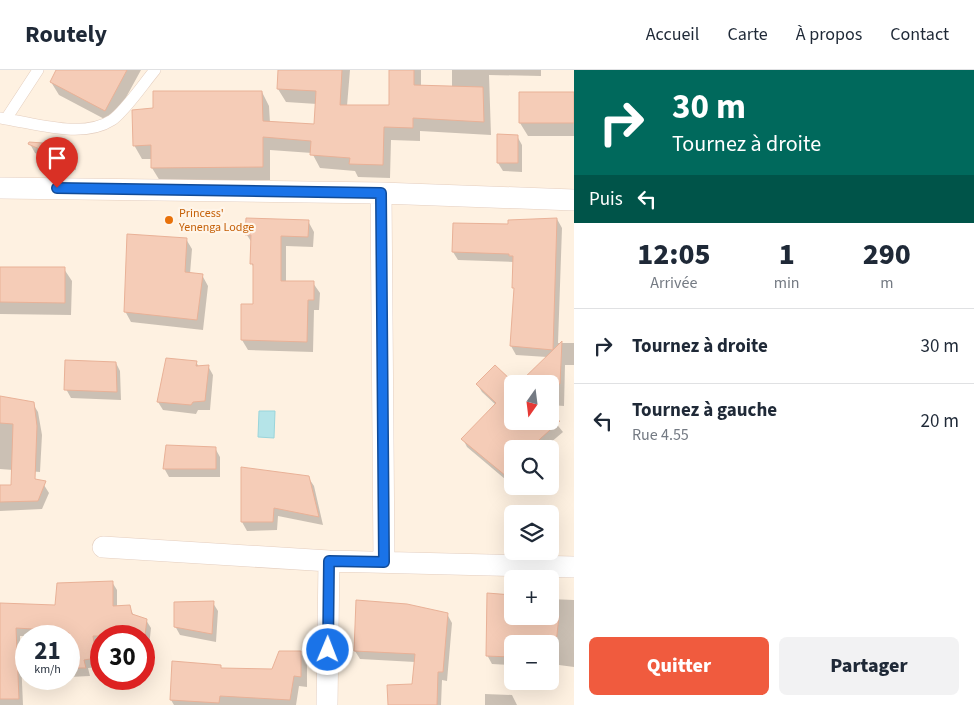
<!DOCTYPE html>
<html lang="fr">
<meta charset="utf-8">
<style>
:root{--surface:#fff;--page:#f2f2f3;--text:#1f2937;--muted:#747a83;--line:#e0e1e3;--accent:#f05b3e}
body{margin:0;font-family:"Source Sans 3",sans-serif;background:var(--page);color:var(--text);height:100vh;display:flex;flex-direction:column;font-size:19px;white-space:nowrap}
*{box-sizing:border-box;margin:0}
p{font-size:16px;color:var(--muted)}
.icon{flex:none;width:28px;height:28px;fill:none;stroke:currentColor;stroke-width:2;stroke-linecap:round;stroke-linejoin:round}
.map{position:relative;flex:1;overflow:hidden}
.side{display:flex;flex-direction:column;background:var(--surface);width:400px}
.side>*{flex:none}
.banner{background:#00695c;color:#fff;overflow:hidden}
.needle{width:32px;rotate:194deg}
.buttons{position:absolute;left:504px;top:305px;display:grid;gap:10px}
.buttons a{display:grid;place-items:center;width:55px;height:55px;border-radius:8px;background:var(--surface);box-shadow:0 5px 20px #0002;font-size:25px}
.speed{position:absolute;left:15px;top:555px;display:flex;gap:10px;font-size:25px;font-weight:700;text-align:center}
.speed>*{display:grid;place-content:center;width:65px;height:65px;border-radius:50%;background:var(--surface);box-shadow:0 5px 20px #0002;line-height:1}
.speed small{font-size:12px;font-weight:400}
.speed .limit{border:8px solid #d22;background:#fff;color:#111}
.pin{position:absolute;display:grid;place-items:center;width:42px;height:42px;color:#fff;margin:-51px -21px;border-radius:50% 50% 50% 0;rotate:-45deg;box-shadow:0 0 5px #0007}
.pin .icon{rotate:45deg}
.me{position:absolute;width:55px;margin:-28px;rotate:1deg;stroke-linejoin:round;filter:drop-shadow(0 0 4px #0008)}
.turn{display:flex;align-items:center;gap:18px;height:105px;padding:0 15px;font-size:22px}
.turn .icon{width:65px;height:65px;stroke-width:2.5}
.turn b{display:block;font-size:35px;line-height:42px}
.then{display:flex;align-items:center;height:48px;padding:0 15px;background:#0003;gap:10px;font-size:19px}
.eta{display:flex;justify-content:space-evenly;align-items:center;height:85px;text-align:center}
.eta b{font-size:30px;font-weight:800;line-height:35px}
.action{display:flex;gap:10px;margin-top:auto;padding:10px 15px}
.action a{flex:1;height:58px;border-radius:8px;background:var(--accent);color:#fff;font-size:20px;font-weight:800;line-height:58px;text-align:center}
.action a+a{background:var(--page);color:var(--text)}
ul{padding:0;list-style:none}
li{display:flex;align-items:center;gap:15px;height:75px;padding:0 15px;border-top:1px solid var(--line)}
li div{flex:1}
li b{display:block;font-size:19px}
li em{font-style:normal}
header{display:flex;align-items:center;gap:30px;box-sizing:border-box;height:70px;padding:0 25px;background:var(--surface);border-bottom:1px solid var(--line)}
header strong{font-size:24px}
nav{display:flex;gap:28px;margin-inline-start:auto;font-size:18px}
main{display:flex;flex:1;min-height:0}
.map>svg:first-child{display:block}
</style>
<header>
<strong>Routely</strong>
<nav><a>Accueil</a><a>Carte</a><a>À propos</a><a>Contact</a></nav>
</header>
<main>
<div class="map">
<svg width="574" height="635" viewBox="0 0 574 635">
<rect width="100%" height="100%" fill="#fef1e1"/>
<path fill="#b5e4e8" stroke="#9ad5db" d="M259 341H275L274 368 258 367Z"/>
<path fill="#0003" d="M58 0H141L112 53 59 25 51 12Z
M279 0H350L347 36 390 37V0H421V16L452 17V0H541V6L489 5 491 65 420 61V71L391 70 390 108 358 107 355 101 320 98 312 83 270 80V110L160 111 152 98V89H142L134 75 262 22 269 36 270 53 315 55 317 34 286 32 278 19Z
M520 23H574V66H528L520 53Z
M517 66 522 75V102L503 101 498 93Z
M30 74 70 76 75 85 76 100 35 83Z
M557 149 562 158 558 273H574V295H565L564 336 550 335 547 287 516 285 511 276 515 221 514 192 458 190 453 182 509 156Z
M308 151 314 162 313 177 286 176V212L313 213 320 223 319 240H314L313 282 248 280 242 270 255 236V199L251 193 252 173 247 165Z
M186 169 192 179 190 204 202 205 208 216 203 260 131 252 125 241Z
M0 198 64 199 72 211 71 245 0 244Z
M196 292 199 297 208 296 213 305 210 340H198L196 344 163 340 158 332Z
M116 293 120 301 121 330 71 328 66 319Z
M495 297 514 314 512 351H550V346L563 362 543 379H512V415L467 377 463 369 496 335 482 322 477 314Z
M0 328 33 334 38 342 42 365 40 402 0 399Z
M215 378 220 387V407H169L164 398Z
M242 398 308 407 314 416 323 455 278 446 277 460 247 461 242 452Z
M44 415 49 423 42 439 0 441V417Z
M112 512 117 520V537L129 536 134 546 146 550 151 558 148 586 144 587V566H101L100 597 88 598 90 606 69 607V566H20L23 635H0V535L56 537Z
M488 524 512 526V546H550V529L574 530V597L559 595V598L550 597V574H512V595L492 594 487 585Z
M213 533 218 541 216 572 180 565 175 556Z
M447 544 452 553 447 611 442 610 441 635H389L413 616 415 592 360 589 355 581Z
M301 583 307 593V617L299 616 296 635H174L171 630 220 596 222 599 272 600Z
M485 624 512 625 517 635H485Z"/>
<path fill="#f5ccb7" stroke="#e9b197" d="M56 0H127L105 41 50 12Z
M278 0H342L340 35H389V0H414V15L483 17 484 52 413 48V58L384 57 383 95 349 94 350 88 310 85 311 71 263 67V97L151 98V75L133 76 132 40 153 38V21H262L263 51 314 54 316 21 277 19Z
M519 22H574V53H519Z
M497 64 518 65V93H497Z
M29 72 71 75 72 93 28 74Z
M246 148 309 150 308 167 281 166V211H314V230H308L307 272 241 270V234H253V194H250L251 165H245Z
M557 148 553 280 562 271 560 314H518L553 280 510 276 514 218H512L513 186H509V184L452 182 453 153 508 154V150Z
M127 164 187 168 185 202 203 204 197 250 124 242Z
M0 197H65V233L0 232Z
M166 288 197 291 196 296 209 295 205 331 193 332 191 335 157 332Z
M65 290 116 292 117 322 64 320Z
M495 295 512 311V351H560L529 379H512V411L461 369 496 333 476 314Z
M0 326 34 332 37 356 35 409 46 411 38 431 0 432V415H11L13 354 0 353Z
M166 375 216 377V399H163Z
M241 397 309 406 319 447 274 438 273 452H241Z
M113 511V536L130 535 132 544 147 549 145 566H93L96 588 84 590 86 598H69V563H48V560L16 558 19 629H0V533L55 535 57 513Z
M487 523 512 525V546H559L556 574H512V587L486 586Z
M356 530 407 534 448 543 443 602H438L437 635H388L387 615 412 614 415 584 354 581Z
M214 531 212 564 174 557V532Z
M279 581H301V607L294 606 290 630 220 626 219 633 170 630 172 591 221 595V598L272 599Z"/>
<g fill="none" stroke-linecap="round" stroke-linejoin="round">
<g stroke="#e4cebf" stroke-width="12">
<path id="service" d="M0 48 6 49 38 0
M6 49C38 54 83 69 112 50 125 41 144 13 155 0"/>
</g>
<g stroke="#e4cebf" stroke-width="22">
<path id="minor" d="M0 118 381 123 574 130
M381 123 384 492
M103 477 329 491
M327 635 329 491 574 497"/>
</g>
<use href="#service" stroke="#fff" stroke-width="11"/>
<use href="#minor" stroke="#fff" stroke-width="21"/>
</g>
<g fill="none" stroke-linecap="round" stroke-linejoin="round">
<g stroke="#114b97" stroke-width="12">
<path id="route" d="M57 118 381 123 384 492 329 491 328 580"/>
</g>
<use href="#route" stroke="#1a73e8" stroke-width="9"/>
</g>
<circle fill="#e8710a" stroke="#fff5e9" stroke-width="2" cx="169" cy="150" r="5"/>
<g text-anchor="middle" stroke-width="4.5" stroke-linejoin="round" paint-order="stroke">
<g font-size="12" fill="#c56008" stroke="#fff5e9" text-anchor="start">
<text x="179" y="147">Princess'<tspan x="179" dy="14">Yenenga Lodge</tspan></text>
</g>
</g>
</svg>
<div class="buttons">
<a><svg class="needle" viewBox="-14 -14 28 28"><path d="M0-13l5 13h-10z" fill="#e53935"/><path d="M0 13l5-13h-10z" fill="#747a83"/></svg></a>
<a><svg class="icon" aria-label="search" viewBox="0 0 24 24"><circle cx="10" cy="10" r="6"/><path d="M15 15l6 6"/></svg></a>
<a><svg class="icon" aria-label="layers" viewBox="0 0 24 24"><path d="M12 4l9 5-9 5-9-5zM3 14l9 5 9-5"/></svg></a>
<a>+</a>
<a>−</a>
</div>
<div class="speed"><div>21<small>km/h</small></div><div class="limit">30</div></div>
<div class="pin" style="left:57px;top:118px;background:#d93025"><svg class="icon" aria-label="arrive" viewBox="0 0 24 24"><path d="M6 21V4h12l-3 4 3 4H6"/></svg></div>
<svg class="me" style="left:328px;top:580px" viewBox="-20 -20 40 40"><circle r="17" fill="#1a73e8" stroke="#fff" stroke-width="3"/><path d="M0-11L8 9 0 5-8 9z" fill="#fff"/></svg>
</div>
<section class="side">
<div class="banner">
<div class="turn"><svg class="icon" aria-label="right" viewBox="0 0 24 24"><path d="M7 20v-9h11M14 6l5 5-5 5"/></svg><div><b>30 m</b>Tournez à droite</div></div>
<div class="then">Puis<svg class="icon" aria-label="left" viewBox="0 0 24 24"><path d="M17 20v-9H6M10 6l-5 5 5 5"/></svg></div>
</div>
<div class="eta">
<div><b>12:05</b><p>Arrivée</p></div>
<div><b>1</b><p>min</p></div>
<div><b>290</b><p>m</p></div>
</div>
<ul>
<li><svg class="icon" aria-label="right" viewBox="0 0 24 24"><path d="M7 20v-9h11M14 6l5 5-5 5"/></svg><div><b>Tournez à droite</b></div><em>30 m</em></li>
<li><svg class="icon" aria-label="left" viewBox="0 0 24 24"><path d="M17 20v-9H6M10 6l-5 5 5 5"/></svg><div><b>Tournez à gauche</b><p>Rue 4.55</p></div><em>20 m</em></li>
</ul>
<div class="action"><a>Quitter</a><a>Partager</a></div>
</section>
</main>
